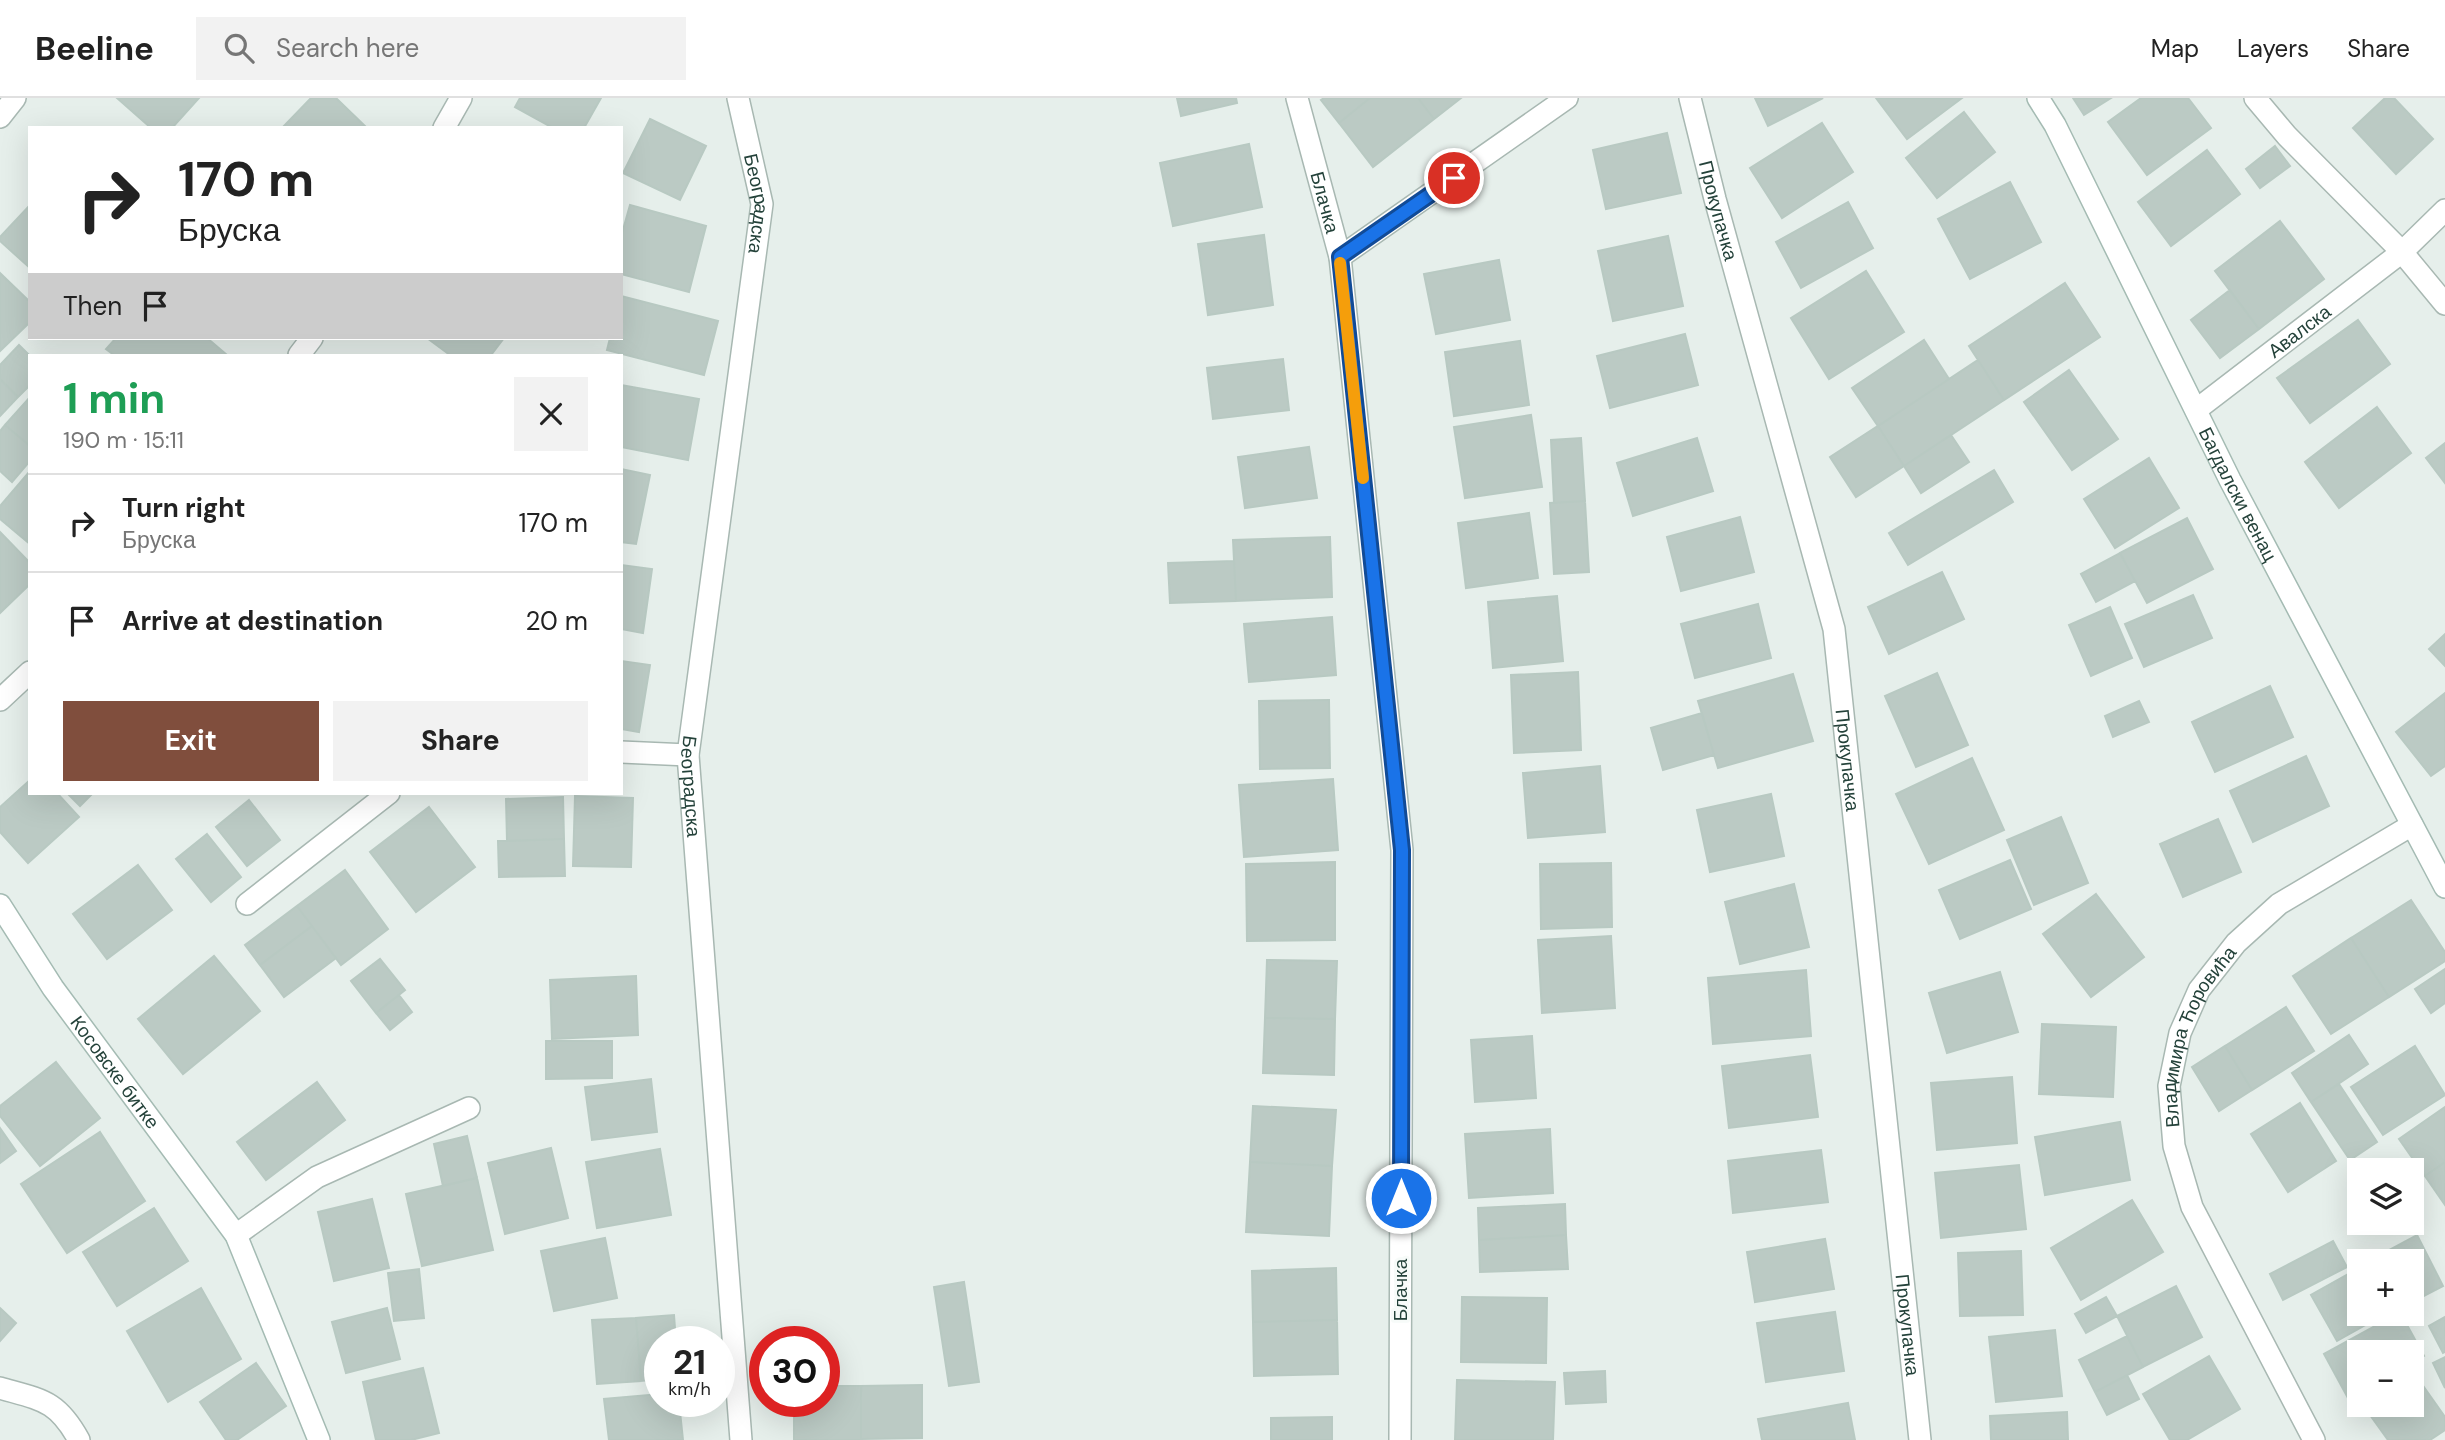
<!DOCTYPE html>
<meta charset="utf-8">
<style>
:root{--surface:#fff;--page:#f2f2f2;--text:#222;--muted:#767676;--line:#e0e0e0;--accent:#804e3d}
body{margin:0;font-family:"DM Sans",sans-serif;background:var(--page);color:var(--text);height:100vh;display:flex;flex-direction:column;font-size:26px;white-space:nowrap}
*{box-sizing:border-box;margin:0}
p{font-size:23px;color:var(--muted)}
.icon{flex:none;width:38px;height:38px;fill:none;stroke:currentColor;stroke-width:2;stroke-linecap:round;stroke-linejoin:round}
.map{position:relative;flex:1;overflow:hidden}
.panel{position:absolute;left:28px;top:256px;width:595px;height:441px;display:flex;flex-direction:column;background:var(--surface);border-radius:0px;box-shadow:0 7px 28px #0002}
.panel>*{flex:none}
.banner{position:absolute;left:28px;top:28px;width:595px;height:214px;border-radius:0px;box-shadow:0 7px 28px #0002;background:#fff;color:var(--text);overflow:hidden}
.fabs{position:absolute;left:2347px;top:1060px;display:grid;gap:14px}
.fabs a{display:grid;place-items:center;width:77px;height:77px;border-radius:0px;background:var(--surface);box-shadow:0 7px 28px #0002;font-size:35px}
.speed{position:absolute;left:644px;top:1228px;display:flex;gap:14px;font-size:35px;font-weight:700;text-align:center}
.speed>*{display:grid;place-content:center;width:91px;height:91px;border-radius:50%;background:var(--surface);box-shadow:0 7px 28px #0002;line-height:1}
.speed small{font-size:18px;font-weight:400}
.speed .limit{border:10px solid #d22;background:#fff;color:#111}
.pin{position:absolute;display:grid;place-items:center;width:60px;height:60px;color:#fff;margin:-30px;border:4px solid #fff;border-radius:50%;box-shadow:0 2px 7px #0007}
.me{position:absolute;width:77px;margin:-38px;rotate:0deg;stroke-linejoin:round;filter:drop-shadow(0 0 5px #0008)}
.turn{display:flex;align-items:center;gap:24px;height:147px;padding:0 35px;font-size:32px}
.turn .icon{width:91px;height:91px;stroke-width:2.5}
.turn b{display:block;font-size:49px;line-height:60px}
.then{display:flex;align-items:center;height:66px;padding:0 35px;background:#0003;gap:14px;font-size:26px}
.round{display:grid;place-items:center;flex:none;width:74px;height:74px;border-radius:0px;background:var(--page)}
.overview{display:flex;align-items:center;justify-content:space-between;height:119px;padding:0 35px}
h1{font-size:42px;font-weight:700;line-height:52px;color:#1e9e55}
.primary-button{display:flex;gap:14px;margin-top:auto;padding:14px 35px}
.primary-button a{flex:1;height:80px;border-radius:0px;background:var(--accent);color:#fff;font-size:28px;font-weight:700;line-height:80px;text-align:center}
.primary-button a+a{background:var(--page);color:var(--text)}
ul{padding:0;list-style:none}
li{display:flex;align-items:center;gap:21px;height:98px;padding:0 35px;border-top:2px solid var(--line)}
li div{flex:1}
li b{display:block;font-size:26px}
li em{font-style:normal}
header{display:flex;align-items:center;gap:42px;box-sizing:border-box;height:98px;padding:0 35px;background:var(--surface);border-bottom:2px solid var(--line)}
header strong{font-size:33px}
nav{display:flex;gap:38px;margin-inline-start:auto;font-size:24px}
.search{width:490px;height:63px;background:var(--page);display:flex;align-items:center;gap:18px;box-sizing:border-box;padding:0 24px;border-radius:0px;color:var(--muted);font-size:26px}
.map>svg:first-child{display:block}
</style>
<header>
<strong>Beeline</strong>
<div class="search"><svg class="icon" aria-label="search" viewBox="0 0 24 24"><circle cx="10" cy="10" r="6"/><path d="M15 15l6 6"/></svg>Search here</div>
<nav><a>Map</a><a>Layers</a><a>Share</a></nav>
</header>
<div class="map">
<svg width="2445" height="1342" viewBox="0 0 2445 1342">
<rect width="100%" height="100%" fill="#e6efeb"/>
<path fill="#bbcac4" stroke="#b8c9c2" stroke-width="2" d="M117 0H199L172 30H151Z
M311 0H336L367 30H282Z
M520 0H601L584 30H553L515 9Z
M1177 0H1236L1237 5 1181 18Z
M1324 0H1370L1339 25 1321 2Z
M1370 0H1418L1434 21 1373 69 1339 25Z
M1418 0H1461L1434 21Z
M1755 0H1823L1768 28Z
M1876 0H1962L1907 41Z
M2073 0H2111L2084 17Z
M2141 0H2188L2211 30 2147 77 2108 24Z
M2385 0H2394L2433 41 2396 76 2353 30Z
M1964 14 1995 54 1937 100 1906 60Z
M650 21 706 48 680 102 623 75Z
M1822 25 1853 74 1782 120 1750 70Z
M1667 35 1681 95 1606 111 1593 52Z
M1249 46 1262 109 1173 128 1160 65Z
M2275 48 2290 68 2260 90 2246 71Z
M2207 52 2240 96 2171 148 2138 104Z
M2010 84 2041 144 1970 181 1938 121Z
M1848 104 1873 150 1801 190 1776 144Z
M30 107V170L0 143V139Z
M630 107 706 128 689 194 621 176V139Z
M2280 123 2324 181 2259 231 2215 173Z
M1264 137 1273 207 1208 217 1198 146Z
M1668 138 1683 208 1613 223 1598 153Z
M1499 162 1510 222 1436 236 1424 176Z
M1866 173 1904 234 1829 281 1791 220Z
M0 175 30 204V224L0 253Z
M2065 185 2100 239 2004 302 1969 248Z
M2230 192 2259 231 2220 260 2191 222Z
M621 198 718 223 704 277 607 252 610 240H621Z
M2358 222 2390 266 2310 325 2277 280Z
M1685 236 1698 287 1610 310 1597 258Z
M116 240H207L227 257H114L106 251Z
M427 240H504L491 257H450Z
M1924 242 1949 281 1878 328 1852 290Z
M1520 243 1529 307 1454 318 1445 254Z
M19 247 30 258V287L18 299 0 281V267Z
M1283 261 1289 312 1213 321 1207 270Z
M1978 262 2004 302 1904 368 1878 328Z
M2069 272 2118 341 2072 372 2024 304Z
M0 281 18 299 0 318Z
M621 287 699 301 688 362 621 349Z
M30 299V348L5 327Z
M2377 309 2411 355 2339 410 2305 364Z
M1531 317 1542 389 1465 400 1454 329Z
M5 327 30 348V363L12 384 0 373V333Z
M1878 328 1904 368 1856 399 1830 359Z
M1951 337 1969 364 1921 395 1904 368Z
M1581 340 1585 403 1554 405 1551 342Z
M1697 340 1713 393 1633 418 1617 365Z
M2445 345V385L2426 360Z
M1309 349 1317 400 1245 410 1238 359Z
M2149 360 2179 410 2115 450 2084 401Z
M621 371 650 377 636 446 621 444Z
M1994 372 2013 404 1908 467 1889 435Z
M30 373V446L0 421V408Z
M1585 403 1589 474 1554 476 1550 405Z
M1529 415 1538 480 1466 490 1458 425Z
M1740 419 1754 474 1681 493 1667 439Z
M2187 420 2213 471 2147 505 2120 455Z
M0 434 30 465V486L0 515Z
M1330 439 1332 499 1236 503 1233 442Z
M2120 455 2135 483 2096 504 2081 476Z
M1234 463 1236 503 1170 505 1168 465Z
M621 467 652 471 643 535 621 531Z
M1942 474 1964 521 1889 556 1868 509Z
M2193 497 2212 540 2144 569 2125 526Z
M1557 498 1563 563 1493 570 1488 504Z
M1758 506 1771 560 1695 580 1681 526Z
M2110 509 2132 560 2091 578 2069 527Z
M1332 519 1336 577 1249 584 1244 526Z
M2445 536V568L2429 551Z
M621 563 650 567 639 634 621 631Z
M1578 574 1581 652 1514 655 1511 577Z
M1937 575 1968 647 1916 669 1885 598Z
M1793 576 1813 643 1718 670 1698 603Z
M2270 588 2293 639 2215 674 2192 624Z
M2445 595V668L2431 678 2396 634Z
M1329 602 1330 670 1260 671 1259 603Z
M2139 603 2149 624 2113 639 2105 618Z
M1702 615 1714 657 1663 672 1651 630Z
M2306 658 2329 708 2253 744 2230 693Z
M1972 660 2004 732 1929 766 1896 696Z
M1600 668 1605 734 1528 740 1523 675Z
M1333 681 1338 752 1244 759 1239 687Z
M30 682V695H57L79 719 28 765 0 734V709Z
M67 695H93L80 708Z
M1771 696 1784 758 1710 774 1697 712Z
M575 698 633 700 631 769 573 768Z
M563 699 564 741 507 743 506 701Z
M249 702 280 742 247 768 216 729Z
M429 709 475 769 416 814 370 754Z
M2061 719 2088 785 2034 807 2007 742Z
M2218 721 2241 774 2183 799 2160 746Z
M207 736 241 779 211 804 176 761Z
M564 741 565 778 499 779 498 743Z
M2010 762 2031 811 1960 841 1939 792Z
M1335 764V842L1247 843 1246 766Z
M1611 765 1612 829 1541 831 1540 766Z
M138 767 172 812 107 861 73 816Z
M345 772 388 831 341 867 297 808Z
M1794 786 1809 849 1740 866 1725 804Z
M2096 796 2144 859 2091 899 2043 836Z
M2411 802 2445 854V863L2389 899 2351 840Z
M297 808 312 828 260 867 245 847Z
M312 828 336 860 284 899 260 867Z
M1611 838 1615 910 1542 915 1538 842Z
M2351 840 2389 899 2331 936 2293 878Z
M214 858 260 913 183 976 138 921Z
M380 861 405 892 376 915 351 883Z
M1267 862 1337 863 1335 921 1265 920Z
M2445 871V905L2431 915 2415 891Z
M1806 872 1811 938 1713 946 1708 880Z
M2000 874 2018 934 1947 955 1929 895Z
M636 878 638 937 552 941 550 882Z
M399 897 412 914 390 932 376 915Z
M2286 909 2314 953 2252 992 2225 948Z
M1265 920 1335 921 1334 977 1263 975Z
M2042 926 2116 929 2113 999 2039 996Z
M2349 937 2368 966 2311 1004 2292 975Z
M1532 938 1536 1000 1475 1004 1471 942Z
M546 943H612V980L546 981Z
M2225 948 2252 992 2219 1013 2192 969Z
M2415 948 2445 997 2383 1037 2351 989Z
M1810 957 1818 1019 1729 1030 1722 968Z
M56 964 100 1020 40 1068 0 1018V1008Z
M2012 979 2017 1045 1937 1052 1931 985Z
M651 981 657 1034 592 1042 585 989Z
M317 984 345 1022 266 1082 237 1044Z
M2339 986 2377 1044 2350 1062 2311 1004Z
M2300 1005 2336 1063 2288 1094 2251 1036Z
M1253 1008 1336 1012 1332 1068 1250 1064Z
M2445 1009V1064L2425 1078 2399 1041Z
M2120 1024 2130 1082 2045 1097 2035 1039Z
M0 1030 16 1053 0 1065Z
M1550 1031 1553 1095 1469 1100 1465 1036Z
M100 1034 145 1103 67 1155 21 1086Z
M467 1038 477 1080 443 1088 434 1046Z
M551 1050 568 1120 505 1136 488 1065Z
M660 1051 671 1117 597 1130 586 1064Z
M1821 1052 1828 1104 1733 1115 1728 1063Z
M1250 1064 1332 1068 1329 1138 1246 1134Z
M2445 1064V1107L2425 1078Z
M2019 1067 2026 1131 1941 1140 1935 1075Z
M477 1080 493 1152 422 1168 406 1096Z
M372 1101 389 1170 334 1183 318 1114Z
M2132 1102 2163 1154 2081 1202 2051 1150Z
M1565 1106 1566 1137 1479 1142 1478 1110Z
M154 1110 188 1163 117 1208 83 1154Z
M1566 1137 1568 1171 1480 1174 1479 1142Z
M2417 1137 2443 1188 2412 1204V1164H2383L2380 1157Z
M605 1140 617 1200 554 1213 541 1153Z
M1825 1141 1834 1191 1755 1204 1747 1154Z
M2333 1143 2347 1169 2283 1202 2270 1176Z
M2021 1153 2023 1217 1960 1218 1958 1155Z
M1336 1170 1337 1222 1253 1224 1252 1173Z
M2359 1170V1216H2385L2337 1243 2311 1197Z
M419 1171 424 1220 394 1223 388 1175Z
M964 1184 979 1284 949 1288 934 1189Z
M2176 1188 2202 1239 2143 1269 2117 1218Z
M201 1190 241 1261 168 1304 127 1233Z
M1462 1199 1547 1200 1546 1265 1461 1264Z
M2106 1199 2117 1218 2086 1235 2075 1216Z
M0 1210 16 1225 0 1243Z
M387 1210 400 1261 346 1275 332 1224Z
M1835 1214 1844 1273 1766 1284 1757 1225Z
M2397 1216H2401L2424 1258 2412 1265V1255H2359V1293L2348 1300 2324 1256Z
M674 1217 676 1244H660V1281L641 1283 636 1220Z
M2445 1219V1254L2443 1255 2429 1228Z
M636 1220 641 1283 597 1286 592 1222Z
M1337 1222 1338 1276 1254 1278 1253 1224Z
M2055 1232 2062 1298 1996 1304 1989 1239Z
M2127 1238 2143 1269 2095 1294 2079 1262Z
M2209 1258 2240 1311 2187 1342H2170L2143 1296Z
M2445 1259V1290L2433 1265Z
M256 1265 286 1308 237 1342H226L200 1304Z
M423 1270 439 1335 411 1342H376L363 1284Z
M1605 1273 1606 1304 1566 1306 1564 1275Z
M2127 1277 2139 1301 2107 1317 2095 1294Z
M1457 1282 1555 1284 1553 1342H1455Z
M2419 1282 2445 1319V1332L2430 1342H2388L2370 1317 2383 1307H2412V1287Z
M922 1287V1340L861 1341V1288Z
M824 1288H861V1342H794V1304H824Z
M660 1296V1304H679L683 1342H609L604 1301Z
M1848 1305 1855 1342H1762L1758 1321Z
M2067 1314 2068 1342H1991L1990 1318Z
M1332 1319V1342H1271V1320Z"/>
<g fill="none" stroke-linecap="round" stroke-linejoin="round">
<g stroke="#a8b8b2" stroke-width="24">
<g id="street">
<path id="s1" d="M738 0 762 106 688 657 741 1342"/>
<path id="s2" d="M1297 0 1340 159 1402 752 1400 1342"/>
<path id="s3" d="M1690 0 1715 101 1834 531 1920 1342"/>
<path d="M2255 0 2287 38 2402 154 2445 206"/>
<path d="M0 19 15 0"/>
<path d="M444 30 461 0"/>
<path d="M1340 159 1567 0"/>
<path d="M299 257 312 240"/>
<path id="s4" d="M2196 312 2402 154 2445 112"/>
<path d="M0 602 30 574"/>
<path d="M621 654 688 657"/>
<path d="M247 806 389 695"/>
<path d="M236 1137 317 1079 469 1010"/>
<path d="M0 1290C42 1302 57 1302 79 1342"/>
<path id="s5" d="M2314 1342 2192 1109 2174 1048 2169 988 2180 935 2199 892 2236 845 2279 806 2412 727"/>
</g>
</g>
<g stroke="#a4bbb3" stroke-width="24">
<g id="secondary">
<path id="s6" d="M2038 0 2055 27 2230 382 2445 789"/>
<path id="s7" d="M0 807 53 890 236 1137 319 1342"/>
</g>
</g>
<use href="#street" stroke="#fff" stroke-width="21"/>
<use href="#secondary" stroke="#fff" stroke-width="21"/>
</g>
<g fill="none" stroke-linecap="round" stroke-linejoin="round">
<g stroke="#114b97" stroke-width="18">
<path id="route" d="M1401 1100 1402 752 1340 159 1454 80"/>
</g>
<use href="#route" stroke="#1a73e8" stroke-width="12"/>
<path stroke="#f59e0b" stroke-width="12" d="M1340 165 1363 380"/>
</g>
<g text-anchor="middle" stroke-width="6" stroke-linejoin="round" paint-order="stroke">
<g font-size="19" fill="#24423a" stroke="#f7fbf9">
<text dy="7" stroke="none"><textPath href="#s2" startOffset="108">Блачка</textPath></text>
<text dy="7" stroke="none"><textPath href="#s1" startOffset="108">Београдска</textPath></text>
<text dy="7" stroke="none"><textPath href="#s3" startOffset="116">Прокупачка</textPath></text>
<text dy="7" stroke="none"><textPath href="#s4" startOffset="130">Авалска</textPath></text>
<text dy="7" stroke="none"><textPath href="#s6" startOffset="444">Багдалски венац</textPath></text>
<text dy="7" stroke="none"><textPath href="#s3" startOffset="682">Прокупачка</textPath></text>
<text dy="7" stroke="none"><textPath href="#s1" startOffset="696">Београдска</textPath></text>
<text dy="7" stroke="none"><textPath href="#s5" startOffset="443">Владимира Ћоровића</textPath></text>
<text dy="7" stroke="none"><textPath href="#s7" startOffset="203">Косовске битке</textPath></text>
<text transform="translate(1400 1192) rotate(-90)" y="7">Блачка</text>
<text dy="7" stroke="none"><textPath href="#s3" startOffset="1250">Прокупачка</textPath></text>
</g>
</g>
</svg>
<div class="fabs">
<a><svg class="icon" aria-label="layers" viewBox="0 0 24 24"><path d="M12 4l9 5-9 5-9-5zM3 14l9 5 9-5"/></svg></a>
<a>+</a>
<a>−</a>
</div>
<div class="speed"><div>21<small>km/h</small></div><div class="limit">30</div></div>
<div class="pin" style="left:1454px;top:80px;background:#d93025"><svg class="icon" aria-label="arrive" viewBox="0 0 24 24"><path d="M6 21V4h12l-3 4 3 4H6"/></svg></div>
<svg class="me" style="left:1401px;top:1100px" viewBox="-20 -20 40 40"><circle r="17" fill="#1a73e8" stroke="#fff" stroke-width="3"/><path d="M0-11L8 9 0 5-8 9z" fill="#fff"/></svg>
<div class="banner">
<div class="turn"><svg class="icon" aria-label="right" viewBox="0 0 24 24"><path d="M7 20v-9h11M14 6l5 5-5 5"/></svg><div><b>170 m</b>Бруска</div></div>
<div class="then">Then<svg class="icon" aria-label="arrive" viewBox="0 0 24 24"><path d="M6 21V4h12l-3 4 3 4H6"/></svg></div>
</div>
<section class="panel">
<div class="overview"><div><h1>1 min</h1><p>190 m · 15:11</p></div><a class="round"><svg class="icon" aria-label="close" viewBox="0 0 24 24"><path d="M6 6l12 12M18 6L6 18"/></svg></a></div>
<ul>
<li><svg class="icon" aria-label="right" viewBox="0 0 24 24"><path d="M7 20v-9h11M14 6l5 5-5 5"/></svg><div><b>Turn right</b><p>Бруска</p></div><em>170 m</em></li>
<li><svg class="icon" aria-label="arrive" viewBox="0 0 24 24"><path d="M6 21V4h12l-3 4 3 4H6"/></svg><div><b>Arrive at destination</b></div><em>20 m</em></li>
</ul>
<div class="primary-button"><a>Exit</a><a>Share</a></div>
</section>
</div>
